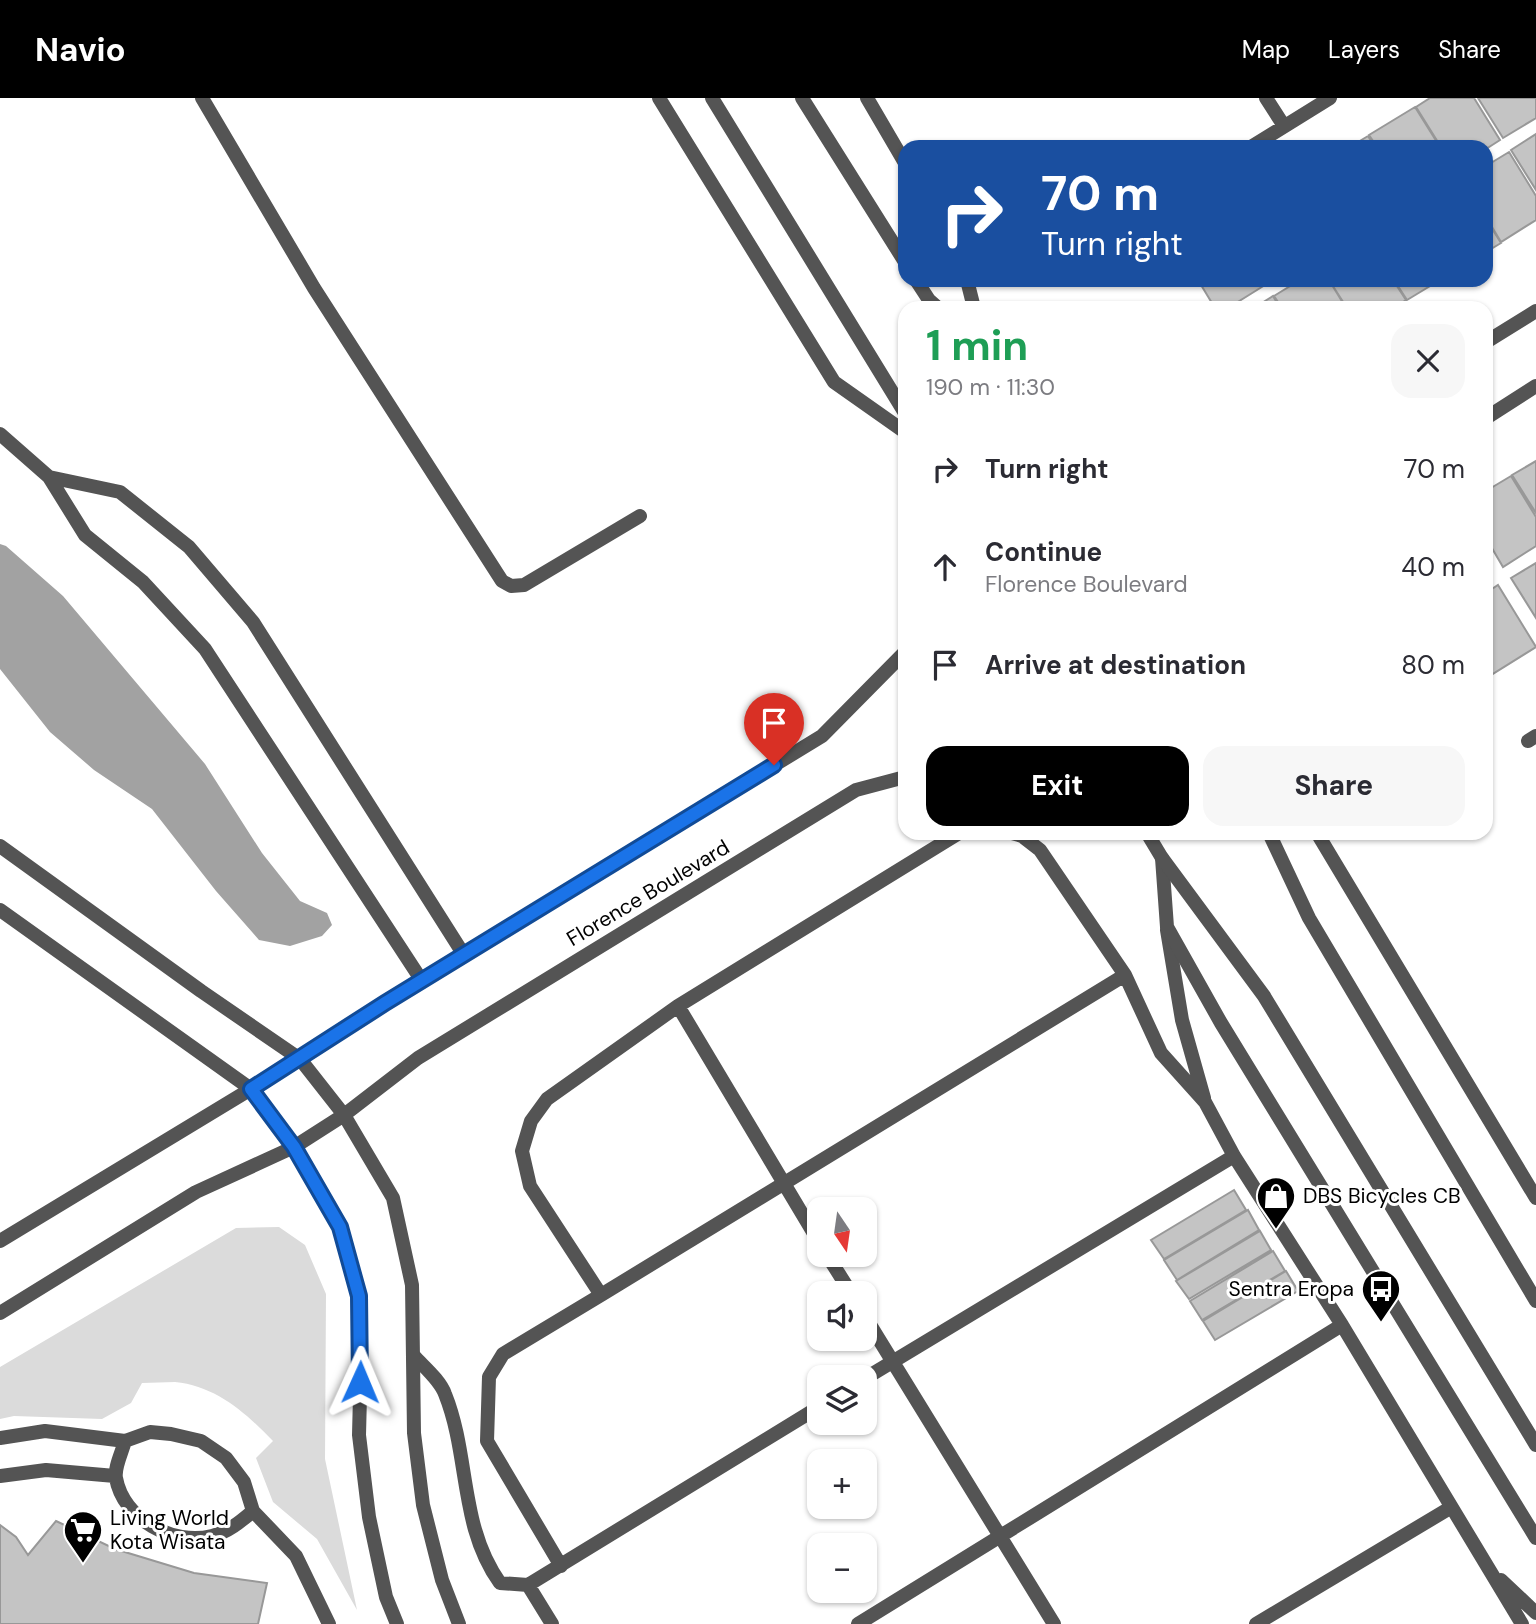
<!DOCTYPE html>
<meta charset="utf-8">
<style>
:root{--surface:#fff;--page:#f7f7f7;--text:#2b2b33;--muted:#7c7c81;--accent:#000}
body{margin:0;font-family:"DM Sans",sans-serif;background:var(--page);color:var(--text);height:100vh;display:flex;flex-direction:column;font-size:26px;white-space:nowrap}
*{box-sizing:border-box;margin:0}
p{font-size:23px;color:var(--muted)}
.icon{flex:none;width:38px;height:38px;fill:none;stroke:currentColor;stroke-width:2;stroke-linecap:round;stroke-linejoin:round}
.map{position:relative;flex:1;overflow:hidden}
.drawer{position:absolute;left:898px;top:203px;width:595px;height:539px;display:flex;flex-direction:column;background:var(--surface);border-radius:21px;box-shadow:0 2px 5px #0004}
.drawer>*{flex:none}
.top-card{position:absolute;left:898px;top:42px;width:595px;height:147px;border-radius:21px;box-shadow:0 2px 5px #0004;background:#1a4fa0;color:#fff;overflow:hidden}
.needle{width:46px;rotate:167deg}
.controls{position:absolute;left:807px;top:1099px;display:grid;gap:14px}
.controls a{display:grid;place-items:center;width:70px;height:70px;border-radius:14px;background:var(--surface);box-shadow:0 2px 5px #0004;font-size:35px}
.pin{position:absolute;display:grid;place-items:center;width:60px;height:60px;color:#fff;margin:-72px -30px;border-radius:50% 50% 50% 0;rotate:-45deg;box-shadow:0 0 7px #0007}
.pin .icon{rotate:45deg}
.me{position:absolute;width:77px;margin:-38px;rotate:1deg;stroke-linejoin:round;filter:drop-shadow(0 0 5px #0008)}
.turn{display:flex;align-items:center;gap:24px;height:147px;padding:0 28px;font-size:32px}
.turn .icon{width:91px;height:91px;stroke-width:2.5}
.turn b{display:block;font-size:49px;line-height:60px}
.round{display:grid;place-items:center;flex:none;width:74px;height:74px;border-radius:21px;background:var(--page)}
.summary{display:flex;align-items:center;justify-content:space-between;height:119px;padding:0 28px}
h1{font-size:42px;font-weight:700;line-height:52px;color:#1e9e55}
.cta{display:flex;gap:14px;margin-top:auto;padding:14px 28px}
.cta a{flex:1;height:80px;border-radius:21px;background:var(--accent);color:#fff;font-size:28px;font-weight:700;line-height:80px;text-align:center}
.cta a+a{background:var(--page);color:var(--text)}
ul{padding:0;list-style:none}
li{display:flex;align-items:center;gap:21px;height:98px;padding:0 28px}
li div{flex:1}
li b{display:block;font-size:26px}
li em{font-style:normal}
header{display:flex;align-items:center;gap:42px;box-sizing:border-box;height:98px;padding:0 35px;background:var(--accent);color:#fff}
header strong{font-size:33px}
nav{display:flex;gap:38px;margin-inline-start:auto;font-size:24px}
.map>svg:first-child{display:block}
</style>
<header>
<strong>Navio</strong>
<nav><a>Map</a><a>Layers</a><a>Share</a></nav>
</header>
<div class="map">
<svg width="1536" height="1526" viewBox="0 0 1536 1526">
<rect width="100%" height="100%" fill="#fff"/>
<path fill="#dbdbdb" d="M279 1129 305 1147 326 1196 325 1361 357 1512 317 1441 273 1404 256 1360 273 1343C246 1315 216 1288 175 1284 164 1284 153 1285 142 1285L131 1305 102 1321 14 1318 0 1321V1269L236 1130Z"/>
<path fill="#a2a2a2" d="M0 446 6 448 63 498 205 666 262 755 300 803 327 815 332 827 322 838 290 848 259 842 216 793 152 711 94 672 50 634 0 571Z"/>
<path fill="#c4c4c4" stroke="#989898" stroke-width="2" d="M1430 0H1474L1500 42 1486 51V49H1441L1416 9Z
M1478 0H1536V20L1503 40Z
M1415 9 1440 49H1377L1369 37Z
M1536 36V92L1511 52Z
M1368 38 1375 49H1350Z
M1509 54 1536 98V122L1501 144 1486 119V68Z
M1486 121 1501 145 1486 154Z
M1198 182H1262L1265 187 1228 210H1215Z
M1300 182H1329L1346 210H1282L1274 198Z
M1329 182H1393L1406 202 1394 210H1347Z
M1394 182H1440L1407 202Z
M1273 198 1280 210H1254Z
M1536 363V415L1512 377Z
M1511 378 1536 419V448L1503 469 1486 440V393Z
M1536 465V520L1511 480Z
M1498 487 1536 549 1491 577 1486 569V495Z
M1234 1092 1246 1112 1164 1161 1151 1142Z
M1248 1112 1259 1132 1177 1182 1164 1162Z
M1260 1133 1271 1152 1189 1201 1176 1183Z
M1273 1153 1285 1173 1202 1222 1190 1203Z
M1286 1173 1298 1193 1215 1242 1203 1223Z
M56 1423 115 1451 194 1475 267 1485 258 1526H0V1427L16 1439 28 1457Z"/>
<g fill="none" stroke-linecap="round" stroke-linejoin="round">
<path stroke="#545454" stroke-width="14" d="M1012 735 1022 738 1040 752 1125 877 1161 955 1205 1004 1234 1058 1342 1227 1522 1526
M1167 832 1182 922 1204 1000
M678 908 819 1144
M827 1157 851 1195
M601 1197 1125 877
M864 1217 1054 1526
M414 1258C424 1269 440 1282 445 1296 470 1358 459 1428 500 1485L528 1487 819 1309
M864 1281 1234 1058
M0 1340 45 1333 125 1343 150 1334 171 1336 201 1343 226 1360 244 1384 253 1413C240 1424 228 1434 212 1438 173 1448 123 1421 116 1380 114 1370 122 1354 125 1343
M0 1378 46 1372 115 1378
M253 1413 296 1458 329 1526
M561 1468 487 1343 489 1279 503 1256 601 1197 530 1088 522 1053 531 1023 547 1001 678 908 959 735
M1501 1482 1536 1515
M528 1487 552 1526
M858 1526 1342 1227
M1256 1526 1450 1410"/>
<path stroke="#545454" stroke-width="14" d="M202 0 314 190 502 483 511 488 524 487 640 418
M659 0 834 284 905 334
M867 0 905 65
M1266 0 1284 28
M1251 49 1330 0
M967 182 974 210
M1486 244 1536 213
M1486 320 1536 288
M0 336 49 379
M1528 643 1536 638
M1317 735 1536 1100
M0 748 201 893 300 961 344 1017 393 1100 412 1187 414 1335 423 1407 442 1482 459 1526
M1162 760 1167 829 1221 925 1536 1440
M0 812 251 991 294 1049 340 1129 359 1198 361 1258 359 1337 369 1419 386 1499 397 1526
M422 883 205 551 143 484 85 437 49 379 120 394 189 449 253 524 464 857
M0 1143 251 991 385 905 822 638 905 554
M0 1215 196 1094 294 1049 344 1017 418 960 856 692 905 679"/>
<path stroke="#545454" stroke-width="14" d="M712 0 905 315
M802 0 905 164
M916 182 929 202 938 210
M1147 735 1162 760 1264 898 1536 1347
M1269 735 1309 820 1536 1203"/>
</g>
<g fill="none" stroke-linecap="round" stroke-linejoin="round">
<g stroke="#114b97" stroke-width="18">
<path id="route" d="M360 1284 359 1198 340 1129 294 1049 251 991 385 905 774 667"/>
</g>
<use href="#route" stroke="#1a73e8" stroke-width="12"/>
</g>
<defs>
<g id="shop-pin" transform="scale(2.0125)"><path d="M0 17L-7.5 6A9.5 9.5 0 1 1 7.5 6Z" fill="#000" stroke="#fff"/><path d="M-5-2.5h2.3a2.7 3.5 0 0 1 5.4 0H5L5.5 6h-11ZM-1.5-2.5h3a1.5 2.3 0 0 0-3 0Z" fill="#fff"/></g>
<g id="bus-pin" transform="scale(2.0125)"><path d="M0 17L-7.5 6A9.5 9.5 0 1 1 7.5 6Z" fill="#000" stroke="#fff"/><path d="M-5-6H5V4H4V6H2V4H-2V6H-4V4H-5ZM-3.5-4V0h7V-4ZM-3.5 1.2v1.5H-2V1.2ZM2 1.2v1.5H3.5V1.2Z" fill="#fff"/></g>
<g id="supermarket-pin" transform="scale(2.0125)"><path d="M0 17L-7.5 6A9.5 9.5 0 1 1 7.5 6Z" fill="#000" stroke="#fff"/><path d="M-6-5.5h2.5l.6 2H6L4.5 2H-2.5L-4.4-4H-6ZM-1.5 3.2a1.3 1.3 0 1 0 .1 0ZM3 3.2a1.3 1.3 0 1 0 .1 0Z" fill="#fff"/></g>
</defs>
<g fill-rule="evenodd">
<use href="#shop-pin" x="1276" y="1098"/>
<use href="#bus-pin" x="1381" y="1191"/>
<use href="#supermarket-pin" x="83" y="1432"/>
</g>
<g text-anchor="middle" stroke-width="6" stroke-linejoin="round" paint-order="stroke">
<g font-size="21" fill="#000" stroke="#fff">
<text transform="translate(648 795) rotate(-31)" y="7">Florence Boulevard</text>
</g>
<g font-size="21" fill="#000" stroke="#fff" text-anchor="start">
<text x="1303" y="1105">DBS Bicycles CB</text>
<text x="1354" y="1198" text-anchor="end">Sentra Eropa</text>
<text x="110" y="1427">Living World<tspan x="110" dy="24">Kota Wisata</tspan></text>
</g>
</g>
</svg>
<div class="controls">
<a><svg class="needle" viewBox="-14 -14 28 28"><path d="M0-13l5 13h-10z" fill="#e53935"/><path d="M0 13l5-13h-10z" fill="#7c7c81"/></svg></a>
<a><svg class="icon" aria-label="sound" viewBox="0 0 24 24"><path d="M4 9h4l5-4v14l-5-4H4zM17 9q2 3 0 6"/></svg></a>
<a><svg class="icon" aria-label="layers" viewBox="0 0 24 24"><path d="M12 4l9 5-9 5-9-5zM3 14l9 5 9-5"/></svg></a>
<a>+</a>
<a>−</a>
</div>
<div class="pin" style="left:774px;top:667px;background:#d93025"><svg class="icon" aria-label="arrive" viewBox="0 0 24 24"><path d="M6 21V4h12l-3 4 3 4H6"/></svg></div>
<svg class="me" style="left:360px;top:1284px" viewBox="-20 -20 40 40"><path d="M0-17L14 15 0 8-14 15z" fill="#1a73e8" stroke="#fff" stroke-width="4"/></svg>
<div class="top-card">
<div class="turn"><svg class="icon" aria-label="right" viewBox="0 0 24 24"><path d="M7 20v-9h11M14 6l5 5-5 5"/></svg><div><b>70 m</b>Turn right</div></div>
</div>
<section class="drawer">
<div class="summary"><div><h1>1 min</h1><p>190 m · 11:30</p></div><a class="round"><svg class="icon" aria-label="close" viewBox="0 0 24 24"><path d="M6 6l12 12M18 6L6 18"/></svg></a></div>
<ul>
<li><svg class="icon" aria-label="right" viewBox="0 0 24 24"><path d="M7 20v-9h11M14 6l5 5-5 5"/></svg><div><b>Turn right</b></div><em>70 m</em></li>
<li><svg class="icon" aria-label="ahead" viewBox="0 0 24 24"><path d="M12 20V5M6 11l6-6 6 6"/></svg><div><b>Continue</b><p>Florence Boulevard</p></div><em>40 m</em></li>
<li><svg class="icon" aria-label="arrive" viewBox="0 0 24 24"><path d="M6 21V4h12l-3 4 3 4H6"/></svg><div><b>Arrive at destination</b></div><em>80 m</em></li>
</ul>
<div class="cta"><a>Exit</a><a>Share</a></div>
</section>
</div>
